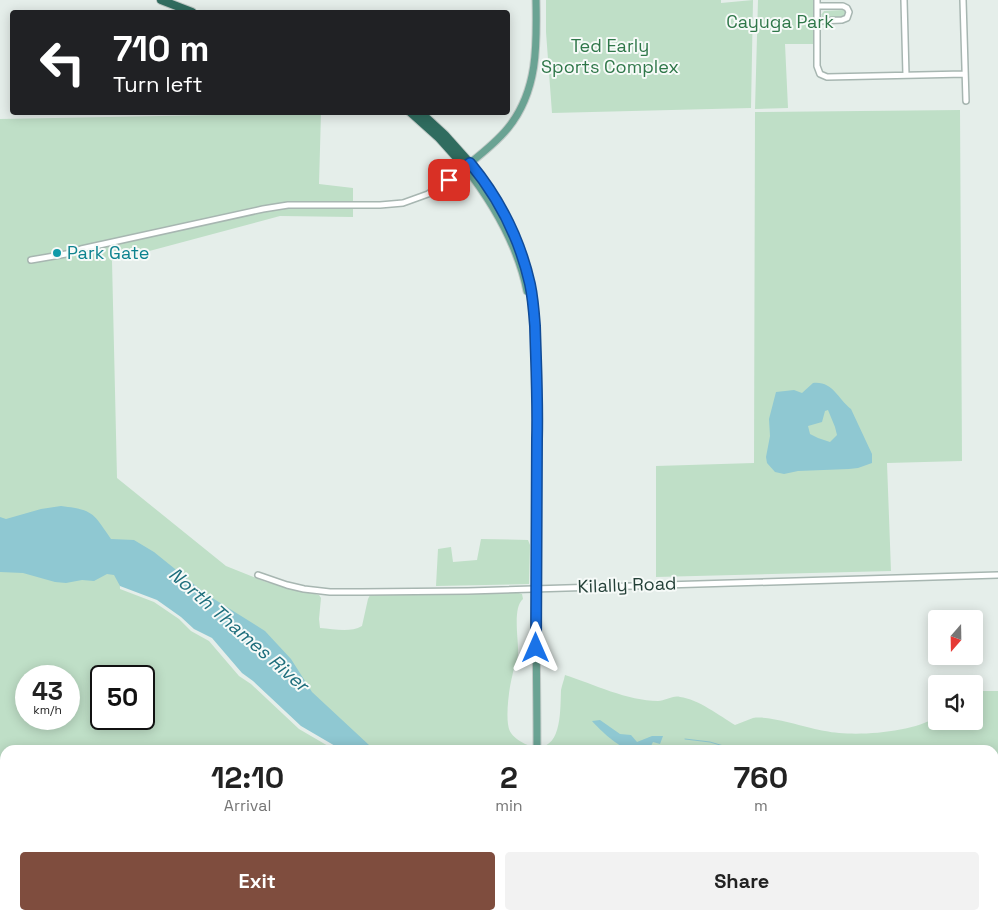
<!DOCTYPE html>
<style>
:root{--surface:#fff;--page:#f2f2f2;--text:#222;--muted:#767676;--accent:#7f4d3e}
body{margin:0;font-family:"Space Grotesk",sans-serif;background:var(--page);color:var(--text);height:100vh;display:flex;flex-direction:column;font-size:19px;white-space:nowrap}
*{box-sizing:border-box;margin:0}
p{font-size:16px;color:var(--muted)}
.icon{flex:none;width:28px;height:28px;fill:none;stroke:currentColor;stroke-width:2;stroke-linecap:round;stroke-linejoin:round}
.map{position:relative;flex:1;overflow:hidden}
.sheet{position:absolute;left:0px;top:745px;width:999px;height:175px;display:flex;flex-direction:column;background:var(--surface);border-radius:15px 15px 0 0;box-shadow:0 2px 12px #0003}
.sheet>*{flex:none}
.guide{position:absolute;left:10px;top:10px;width:500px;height:105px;border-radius:5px;box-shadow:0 2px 12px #0003;background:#202124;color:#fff;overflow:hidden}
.needle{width:32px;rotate:200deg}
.buttons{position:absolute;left:928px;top:610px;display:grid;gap:10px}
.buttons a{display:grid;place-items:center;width:55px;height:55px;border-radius:5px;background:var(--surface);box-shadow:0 2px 12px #0003;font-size:25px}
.speed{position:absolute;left:15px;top:665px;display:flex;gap:10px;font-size:25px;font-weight:700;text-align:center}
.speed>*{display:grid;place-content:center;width:65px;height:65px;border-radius:50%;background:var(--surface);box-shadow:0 2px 12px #0003;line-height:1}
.speed small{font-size:12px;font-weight:400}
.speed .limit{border:2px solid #111;border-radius:8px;background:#fff;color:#111}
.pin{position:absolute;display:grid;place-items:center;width:42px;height:42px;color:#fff;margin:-21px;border-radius:10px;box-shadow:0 2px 8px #0006}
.me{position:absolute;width:55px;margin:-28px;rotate:0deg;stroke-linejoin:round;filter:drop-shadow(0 0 4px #0008)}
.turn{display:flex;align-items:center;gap:18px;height:105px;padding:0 20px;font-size:22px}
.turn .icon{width:65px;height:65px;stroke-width:2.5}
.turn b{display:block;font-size:35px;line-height:42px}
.eta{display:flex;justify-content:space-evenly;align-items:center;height:85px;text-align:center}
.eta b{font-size:30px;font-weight:800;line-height:35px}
.button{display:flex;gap:10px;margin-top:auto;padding:10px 20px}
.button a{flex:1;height:58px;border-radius:5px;background:var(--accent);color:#fff;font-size:20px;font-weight:800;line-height:58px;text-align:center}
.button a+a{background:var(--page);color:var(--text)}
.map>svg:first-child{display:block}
</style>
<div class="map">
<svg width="998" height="920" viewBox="0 0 998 920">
<rect width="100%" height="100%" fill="#e5eeea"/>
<path fill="#bfdfc7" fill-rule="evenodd" d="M546 0H721V3L753 0 751 108 552 113 546 32Z
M758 0H815L814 15 816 44H785L788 108 755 109Z
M843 10 846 11 844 17 824 18 821 15 824 11Z
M960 110 962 461 887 463 891 571 656 577V466L754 463 755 112Z
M321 113 319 184 353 188V217L280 216 112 261 117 478 226 566 266 582 319 595 321 598 319 619 320 628C334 629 350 633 362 626L368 599 371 593 427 594 435 593 515 592 522 594 523 599C512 608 519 641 518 655 517 662 513 669 512 677 509 689 504 724 511 733 515 739 524 744 530 746 563 755 560 709 561 690 562 685 564 680 565 675 593 684 628 701 658 701 665 701 673 695 680 697 698 699 720 716 735 725 741 723 747 720 753 718 771 715 806 728 825 731 853 737 912 733 936 717V721H974V691H998V853L994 855V750H371L119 541 120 589 154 602 179 619 191 631 209 641 239 676 251 684 299 729 335 750H272L258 745 254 748 253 750H5V834H0V119ZM26 676H69V719H26ZM101 676H144V719H101Z
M481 539 528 540 530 545 529 584 436 586 438 549 451 547 453 562 477 560Z
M998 881V920H772L759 915H994V883Z
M542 915H688L687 920H542Z"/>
<path fill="#8fc8d2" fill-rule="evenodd" d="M813 383C833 381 837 398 851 409L872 454V463L858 468 849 469 798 471 784 474 775 472 767 463 766 457 770 436 769 419 776 392 794 390 802 393ZM828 410 835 427 837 435 830 442 818 438 810 434 808 426 822 422 825 411Z
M61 506C94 510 93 513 111 539L134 540 154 552 206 594 265 631 291 659 312 692 369 745 377 750H342L301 726 253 681 242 673 212 638 194 629 181 617 157 600 120 586 114 575 107 574 94 581 82 580 66 583 55 582 23 573 0 572V517L6 519 41 509Z
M600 720 620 734 631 735 637 742 652 736H663L660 744 653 742 651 746 654 749C647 750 637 752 630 750 617 746 601 731 592 721Z"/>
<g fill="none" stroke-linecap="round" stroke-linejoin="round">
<path stroke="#8fc8d2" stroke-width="1" d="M685 739 710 742 737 750
M781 750H795
M994 786 998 788
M633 915 640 920
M409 920 413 915"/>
<g stroke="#a7b6b1" stroke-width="8">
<path id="minor" d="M817 0V66L820 74 827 77 965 74
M904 0 906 75
M963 0 966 101
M817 21 842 20 847 18 849 12 847 8 843 6H817
M31 260 66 254 81 249 263 209 288 205H380L403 203 428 194 465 167
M258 575 287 585 304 589 330 592H362L468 591 998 575"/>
</g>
<g stroke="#c2cac7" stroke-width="9">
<path id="major" d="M470 163C499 198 520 240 530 284 534 299 533 314 535 329 541 395 536 461 536 526 535 601 537 675 537 750
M527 291C518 247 493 203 465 167 480 155 496 143 508 128 538 91 537 45 536 0
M537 915V920"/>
</g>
<g stroke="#c2cac7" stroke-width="10">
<path id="highway" d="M161 0 192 12
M410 112 439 138 465 167
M420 112 445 135 470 163"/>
</g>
<use href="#minor" stroke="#fff" stroke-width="5"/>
<use href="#major" stroke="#6aa393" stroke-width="7"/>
<use href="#highway" stroke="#306c5f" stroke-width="8"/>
</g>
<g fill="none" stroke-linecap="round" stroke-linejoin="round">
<g stroke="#114b97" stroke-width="12">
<path id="route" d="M449 180 470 163C499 198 520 240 530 284 533 298 534 312 535 326 536 363 538 401 537 439 537 509 536 578 536 648"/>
</g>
<use href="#route" stroke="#1a73e8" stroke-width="9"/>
</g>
<circle fill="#0f9aa8" stroke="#f6faf8" stroke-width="2" cx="57" cy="253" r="5"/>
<g text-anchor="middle" stroke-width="4" stroke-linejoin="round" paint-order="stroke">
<g font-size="18" fill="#2f7749" stroke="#f6faf8">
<text x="780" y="28">Cayuga Park</text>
<text x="610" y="52">Ted Early<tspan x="610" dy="21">Sports Complex</tspan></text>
</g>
<g font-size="18" fill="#0d838f" stroke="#f6faf8" text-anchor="start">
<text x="67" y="259">Park Gate</text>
</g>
<g font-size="18" fill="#244038" stroke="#f6faf8">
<text transform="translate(627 585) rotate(-2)" y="6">Kilally Road</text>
</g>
<g font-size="19" font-style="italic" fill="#1e6e7c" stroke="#f6faf8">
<text transform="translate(239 629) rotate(41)" y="7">North Thames River</text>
</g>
</g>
</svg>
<div class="buttons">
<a><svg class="needle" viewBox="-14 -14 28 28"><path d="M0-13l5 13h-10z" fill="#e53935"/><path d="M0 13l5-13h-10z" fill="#767676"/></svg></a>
<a><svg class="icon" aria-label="sound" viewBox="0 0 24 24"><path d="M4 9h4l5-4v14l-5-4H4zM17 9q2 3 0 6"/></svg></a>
</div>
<div class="speed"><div>43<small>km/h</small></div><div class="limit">50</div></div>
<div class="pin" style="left:449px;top:180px;background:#d93025"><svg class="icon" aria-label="arrive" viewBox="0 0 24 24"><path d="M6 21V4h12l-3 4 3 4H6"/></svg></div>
<svg class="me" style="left:536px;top:648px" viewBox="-20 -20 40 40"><path d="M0-17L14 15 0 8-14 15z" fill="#1a73e8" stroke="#fff" stroke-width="4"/></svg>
<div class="guide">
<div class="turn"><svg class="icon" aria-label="left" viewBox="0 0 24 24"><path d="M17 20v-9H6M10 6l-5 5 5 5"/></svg><div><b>710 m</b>Turn left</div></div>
</div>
<section class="sheet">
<div class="eta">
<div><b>12:10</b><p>Arrival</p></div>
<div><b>2</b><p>min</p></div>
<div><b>760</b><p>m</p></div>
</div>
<div class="button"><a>Exit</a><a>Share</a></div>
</section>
</div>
